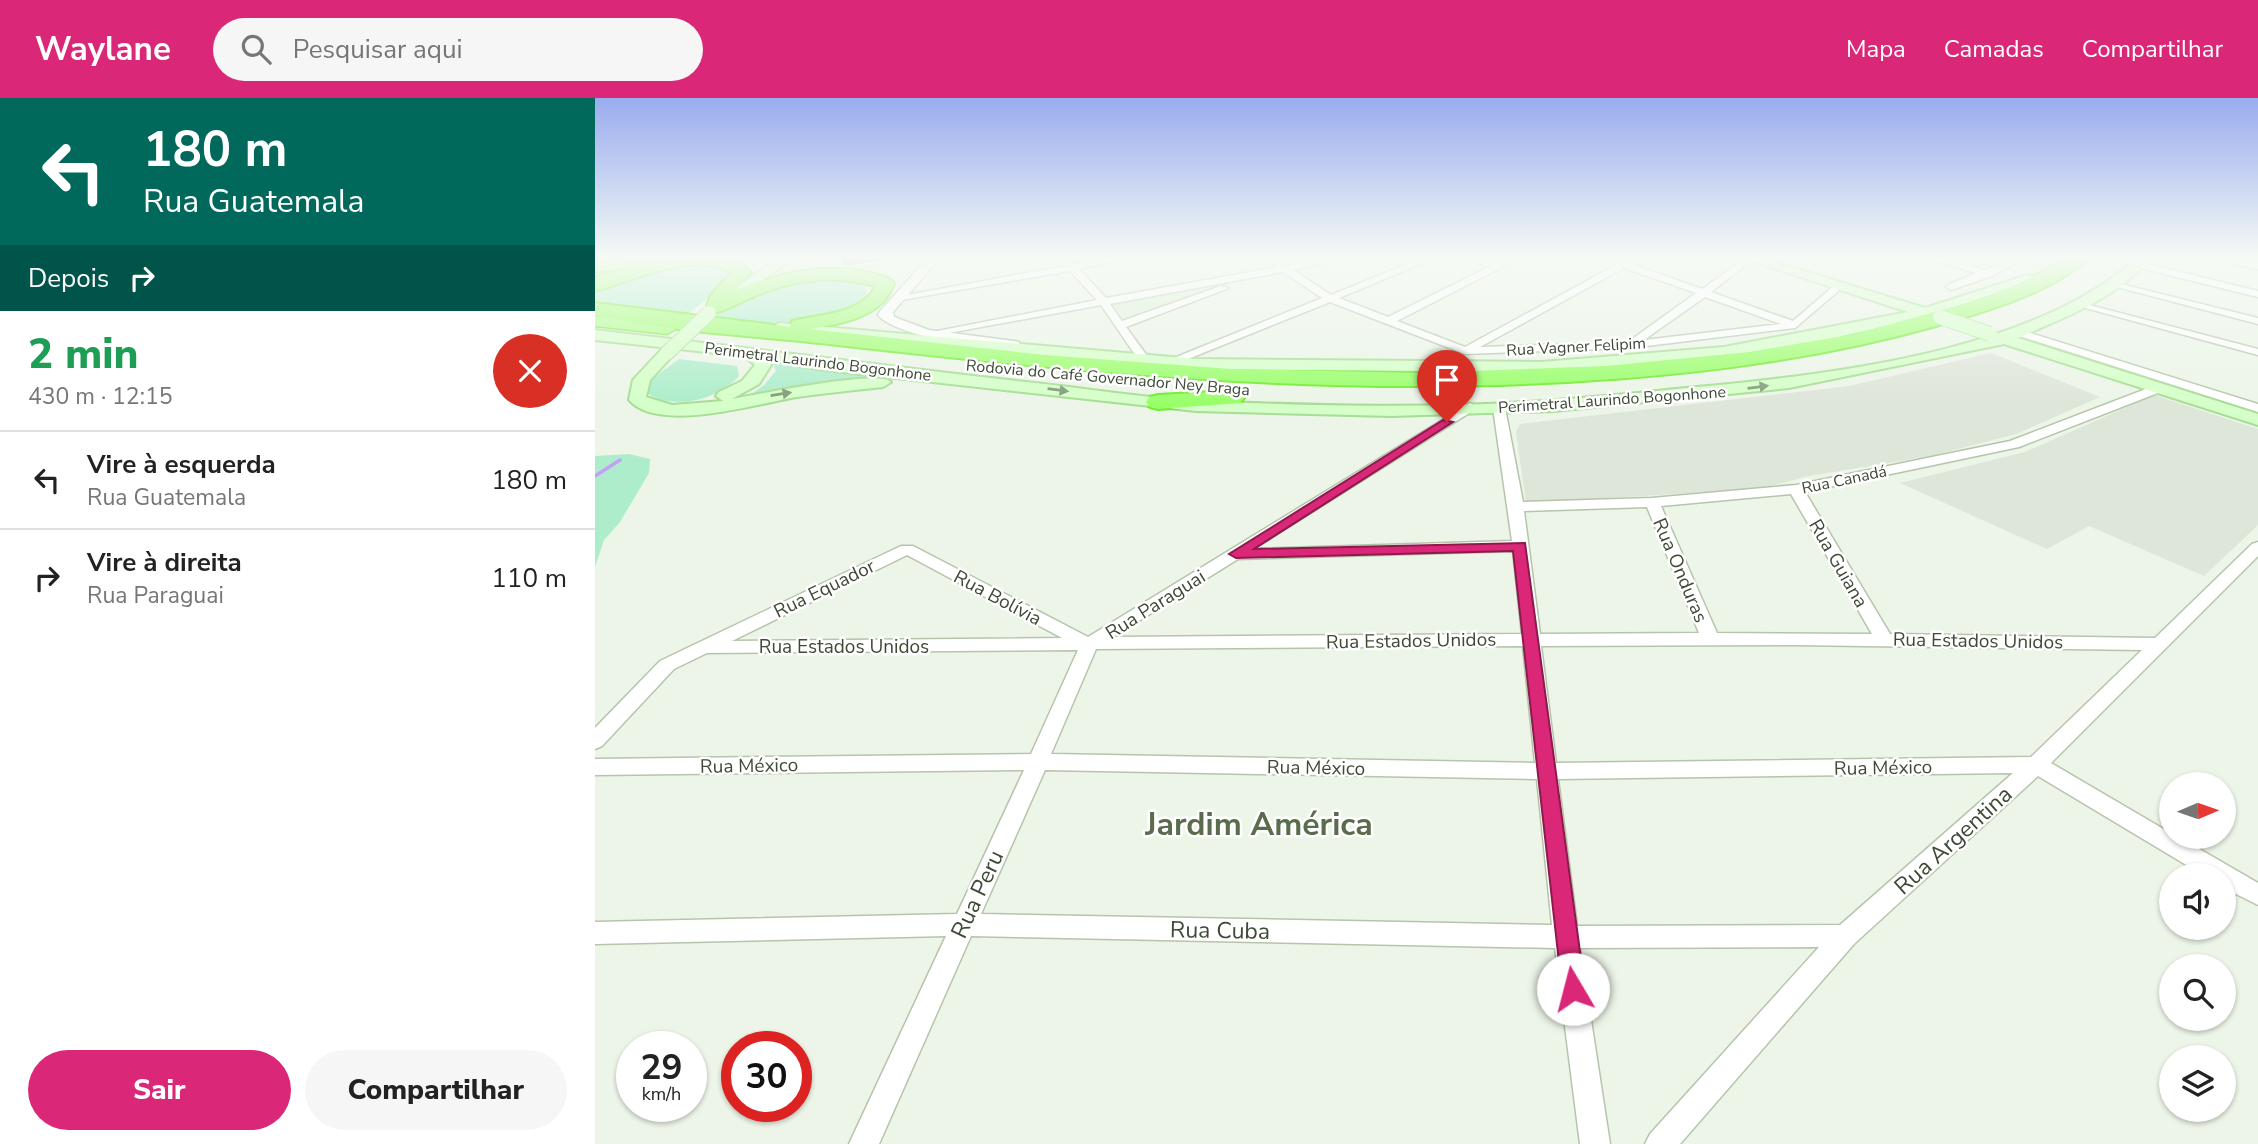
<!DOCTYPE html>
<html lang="pt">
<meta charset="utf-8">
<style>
:root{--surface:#fff;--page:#f6f6f6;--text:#222;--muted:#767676;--line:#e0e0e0;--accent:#db2777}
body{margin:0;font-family:"Nunito Sans",sans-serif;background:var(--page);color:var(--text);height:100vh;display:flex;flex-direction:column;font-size:26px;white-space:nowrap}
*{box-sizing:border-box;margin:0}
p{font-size:23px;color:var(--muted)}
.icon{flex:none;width:38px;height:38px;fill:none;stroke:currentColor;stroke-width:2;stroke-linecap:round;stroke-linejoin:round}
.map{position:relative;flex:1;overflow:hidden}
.details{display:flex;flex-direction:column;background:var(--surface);width:595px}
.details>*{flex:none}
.banner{background:#00695c;color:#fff;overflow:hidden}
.needle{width:46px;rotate:88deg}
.fabs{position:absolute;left:1564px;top:674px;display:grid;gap:14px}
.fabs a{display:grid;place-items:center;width:77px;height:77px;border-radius:50%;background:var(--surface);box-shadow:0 2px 5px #0004;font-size:35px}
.speed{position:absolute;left:21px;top:933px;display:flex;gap:14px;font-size:35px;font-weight:700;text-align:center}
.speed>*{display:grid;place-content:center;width:91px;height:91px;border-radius:50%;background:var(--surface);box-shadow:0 2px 5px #0004;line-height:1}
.speed small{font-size:18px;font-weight:400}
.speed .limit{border:10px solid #d22;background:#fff;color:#111}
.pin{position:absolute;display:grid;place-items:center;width:60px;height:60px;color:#fff;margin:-72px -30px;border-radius:50% 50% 50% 0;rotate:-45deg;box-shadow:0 0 7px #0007}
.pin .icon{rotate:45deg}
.me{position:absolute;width:77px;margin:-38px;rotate:352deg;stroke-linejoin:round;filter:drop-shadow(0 0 5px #0008)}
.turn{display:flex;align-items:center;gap:24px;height:147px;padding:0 28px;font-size:32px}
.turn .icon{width:91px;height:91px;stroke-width:2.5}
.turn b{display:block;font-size:49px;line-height:60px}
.then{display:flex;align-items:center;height:66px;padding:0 28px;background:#0003;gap:14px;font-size:26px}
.round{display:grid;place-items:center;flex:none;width:74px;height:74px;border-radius:37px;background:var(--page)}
.headline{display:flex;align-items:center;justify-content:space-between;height:119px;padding:0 28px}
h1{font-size:42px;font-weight:800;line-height:52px;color:#1e9e55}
.primary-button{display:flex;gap:14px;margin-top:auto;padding:14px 28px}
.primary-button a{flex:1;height:80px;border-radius:42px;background:var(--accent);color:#fff;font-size:28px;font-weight:800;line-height:80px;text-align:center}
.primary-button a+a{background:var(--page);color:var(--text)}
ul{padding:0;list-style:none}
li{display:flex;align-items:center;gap:21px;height:98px;padding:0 28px;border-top:2px solid var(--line)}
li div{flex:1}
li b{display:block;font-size:26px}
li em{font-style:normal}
header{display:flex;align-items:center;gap:42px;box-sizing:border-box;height:98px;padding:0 35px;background:var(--accent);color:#fff}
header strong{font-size:33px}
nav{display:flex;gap:38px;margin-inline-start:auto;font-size:24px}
.search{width:490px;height:63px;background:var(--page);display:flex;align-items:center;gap:18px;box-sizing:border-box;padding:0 24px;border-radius:38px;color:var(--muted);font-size:26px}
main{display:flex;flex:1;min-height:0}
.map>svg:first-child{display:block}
</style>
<header>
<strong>Waylane</strong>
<div class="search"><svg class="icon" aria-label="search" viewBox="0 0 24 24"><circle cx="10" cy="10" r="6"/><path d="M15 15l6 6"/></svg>Pesquisar aqui</div>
<nav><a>Mapa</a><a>Camadas</a><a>Compartilhar</a></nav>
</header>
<main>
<section class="details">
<div class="banner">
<div class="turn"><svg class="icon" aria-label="left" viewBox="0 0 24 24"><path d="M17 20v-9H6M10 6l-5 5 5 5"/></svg><div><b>180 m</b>Rua Guatemala</div></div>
<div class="then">Depois<svg class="icon" aria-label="right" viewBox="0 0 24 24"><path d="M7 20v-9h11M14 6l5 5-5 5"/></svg></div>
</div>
<div class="headline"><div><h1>2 min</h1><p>430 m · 12:15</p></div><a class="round" style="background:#d93025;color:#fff"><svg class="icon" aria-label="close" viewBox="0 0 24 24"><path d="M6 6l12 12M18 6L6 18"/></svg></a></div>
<ul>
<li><svg class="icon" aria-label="left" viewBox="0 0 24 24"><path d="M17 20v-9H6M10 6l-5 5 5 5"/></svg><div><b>Vire à esquerda</b><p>Rua Guatemala</p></div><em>180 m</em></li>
<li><svg class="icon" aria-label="right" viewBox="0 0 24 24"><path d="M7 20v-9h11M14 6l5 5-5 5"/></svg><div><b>Vire à direita</b><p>Rua Paraguai</p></div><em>110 m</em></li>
</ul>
<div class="primary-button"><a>Sair</a><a>Compartilhar</a></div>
</section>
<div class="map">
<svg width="1663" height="1046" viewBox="0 0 1663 1046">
<rect width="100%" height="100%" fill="#ecf5e8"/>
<path fill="#dee5d9" d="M1396 255 1505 299 1421 336 1336 358 1214 378 1164 391 931 405 921 334 925 326 1254 288Z
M1559 297 1663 331V427L1609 478 1494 428 1452 451 1305 385 1430 354Z"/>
<path fill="#d9f0d0" d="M651 180 532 223 515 204Z"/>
<path fill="#adedcb" d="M112 169 124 170 134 177 121 194 89 219 0 208V195L8 189 66 172Z
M239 180 271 188 273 199C230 234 164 227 112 224 149 191 192 185 239 180Z
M84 261 142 268 144 278C123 301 84 312 55 297L51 290 58 280Z
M177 264 307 281 151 300 169 287 181 273Z
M34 356 55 361 54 375 25 424 9 442 0 469V358Z"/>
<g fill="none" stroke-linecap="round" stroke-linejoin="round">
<path stroke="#c49ff7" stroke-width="3.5" d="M0 378 25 362"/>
<g stroke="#b5c5ac" stroke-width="3">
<path id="minor" d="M471 160 479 166 515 160H536L484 171 511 200 682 169 669 160H680L692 168 733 160H753L698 172 736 197 827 160H840L744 200 793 219 894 169 870 160H884L902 166 913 160H925L802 223 870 249 1021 167 1005 160 1028 163 1038 161 1036 166 1107 191 1151 160H1160L1116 194 1198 223 1241 186 1249 188 1200 230 1035 250 870 256 735 204 578 267 574 266V262L727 200 688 174 515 206 527 223 626 188 634 190 531 229 555 262 549 265 545 264 506 207 332 239 327 236 502 202 475 173 306 202 301 199 470 168 466 163ZM1029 170 1101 195 1033 244 885 249ZM1110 199 1186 226 1049 242Z
M1331 160H1346L1390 172 1416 162 1421 165 1397 178 1356 192 1351 189 1353 187 1381 175Z
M1623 160 1663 165V171L1625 162Z
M1544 164 1663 193V199L1541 169 1539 167Z
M1518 184 1663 220V226L1518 188Z
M1483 204 1663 251V257L1483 208Z
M1421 233H1429L1663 306V314L1421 237Z
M1564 286 1568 287V293L1424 349 1210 394 1295 536 1560 540 1657 446 1663 444V458L1456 665 1577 736V738H1582L1663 785V807L1629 790V777H1608L1443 678 1259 846 1085 1046H1050L1055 1036 1224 849 985 850 1015 1046H985L960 850 376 838 284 1046H254L351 838 0 846V824L362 816 429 672 0 677V661L436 656 483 552 112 555 79 571 7 648 0 651V630L65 563 306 448H318L493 539 875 305 881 309 879 312 658 451 917 443 898 310 904 306 910 310 928 404 1057 400 1201 387 1415 343ZM1196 396 1277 536 1122 535 1066 408ZM1052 409 1104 535 945 536 929 413ZM918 453 927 536 518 539 643 461ZM312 457 467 540 137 543ZM1201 547 1547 552 1436 659 961 665 946 548ZM928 548 940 665 456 656 501 551ZM450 672 942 681 957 827 386 816ZM1418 675 1245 827 982 828 963 681Z"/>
</g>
<g stroke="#b5c5ac" stroke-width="3">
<path id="tertiary" d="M333 160H345L298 214 299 219 334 232 419 243 424 244V250C400 256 298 237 283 217L285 213Z"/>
</g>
<g stroke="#a7dd95" stroke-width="4">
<path id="secondary" d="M184 160H198L125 213H115V207Z
M1147 160H1166L1330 210 1433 177 1445 180 1335 218 1235 241 1129 259 946 274 600 271 184 233 177 229 184 225 600 261 946 264 1129 249 1313 214Z
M1542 160H1555C1522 201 1470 219 1423 240L1663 316V327L1409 246 1194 290 958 313 797 318 601 313 229 272 174 262 176 267 164 286 137 301C161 297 284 271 296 284L288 289C259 292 231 295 202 299 164 305 63 336 34 302L38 282 66 252 72 250 80 255 55 282 51 299 77 307 128 303 121 298 124 294 147 283 160 267 149 258 0 242V232C147 249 293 269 440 285 495 291 550 300 605 303 723 308 843 311 961 302 1019 298 1076 291 1134 286 1262 273 1445 248 1542 160Z"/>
</g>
<g stroke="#70ec2b" stroke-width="3">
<path id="trunk" d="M33 160H78L70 165 0 174V164Z
M0 218 72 226 81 231 72 236 0 228Z"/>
</g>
<g stroke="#70ec2b" stroke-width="4">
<path id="motorway" d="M75 160H129L142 163 156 174 141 192C184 175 234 163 280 176 287 178 294 179 299 185 289 219 245 226 215 231L449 257 636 271 823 275 1011 268 1154 254 1260 236 1386 201 1432 182 1472 160H1493C1459 194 1386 215 1341 228 1220 262 1097 277 972 284 725 298 480 274 234 246 157 237 76 235 0 217V205L195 229 197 223C221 217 270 216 280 188 243 177 203 181 167 195 152 200 138 210 122 214L112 208 116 197 136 175C101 151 36 184 0 193V180L6 177Z
M637 293 645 295 649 300 645 305 563 311 555 309 551 304 555 299 563 297Z"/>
</g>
<use href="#minor" fill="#fff" fill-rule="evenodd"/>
<use href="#tertiary" fill="#fff" fill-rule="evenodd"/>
<use href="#secondary" fill="#d5ffc8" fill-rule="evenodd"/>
<use href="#trunk" fill="#a6ff80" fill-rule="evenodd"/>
<use href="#motorway" fill="#99ff69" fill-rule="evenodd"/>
<g stroke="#a7dd95" stroke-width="16" stroke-linecap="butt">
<path id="secondary-bridge" d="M1345 219 1395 236
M72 255 114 215"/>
</g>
<use href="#secondary-bridge" stroke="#d5ffc8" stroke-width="14"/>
</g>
<path fill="#8d9986" d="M245 160H300L248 168Z"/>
<defs><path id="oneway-solid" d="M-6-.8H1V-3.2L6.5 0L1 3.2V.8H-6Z" transform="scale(1.75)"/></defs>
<g fill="#819b78">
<use href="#oneway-solid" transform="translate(1163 289) rotate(-7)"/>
<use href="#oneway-solid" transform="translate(463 292) rotate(7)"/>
<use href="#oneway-solid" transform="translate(186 296) rotate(-9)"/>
</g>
<linearGradient id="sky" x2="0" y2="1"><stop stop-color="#99acee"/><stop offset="0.52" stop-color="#f6faf5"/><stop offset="1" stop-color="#f6faf5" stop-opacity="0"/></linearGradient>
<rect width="1663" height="306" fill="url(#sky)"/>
<path fill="#db2777" stroke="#8e194d" stroke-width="2" d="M848 322 858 324 659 451 930 445 990 891 987 899 978 902 970 899 967 891 918 453 641 460 634 456Z"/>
<g text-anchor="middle" stroke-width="5" stroke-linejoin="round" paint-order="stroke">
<g font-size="16" fill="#3d4a36" stroke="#fff">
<text transform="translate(981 248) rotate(-3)" y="6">Rua Vagner Felipim</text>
<text transform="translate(223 263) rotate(7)" y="6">Perimetral Laurindo Bogonhone</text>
<text transform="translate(513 279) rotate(5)" y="6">Rodovia do Café Governador Ney Braga</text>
<text transform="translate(1017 301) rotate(-4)" y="6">Perimetral Laurindo Bogonhone</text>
<text transform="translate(1249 381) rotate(-12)" y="6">Rua Canadá</text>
</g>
<g font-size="19" fill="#3d4a36" stroke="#fff">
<text transform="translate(1244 465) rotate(60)" y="7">Rua Guiana</text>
<text transform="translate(1086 472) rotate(67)" y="7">Rua Onduras</text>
<text transform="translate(229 490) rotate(-26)" y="7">Rua Equador</text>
<text transform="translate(403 499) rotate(28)" y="7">Rua Bolívia</text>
<text transform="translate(560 506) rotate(-32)" y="7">Rua Paraguai</text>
<text transform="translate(816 542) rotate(-1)" y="7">Rua Estados Unidos</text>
<text transform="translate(1383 542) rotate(1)" y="7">Rua Estados Unidos</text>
<text x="249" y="555">Rua Estados Unidos</text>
<text transform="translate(154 667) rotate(-1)" y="7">Rua México</text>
<text transform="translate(721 669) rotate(1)" y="7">Rua México</text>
<text transform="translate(1288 669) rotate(-1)" y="7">Rua México</text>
</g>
<g font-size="23" fill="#3d4a36" stroke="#fff">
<text transform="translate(1358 742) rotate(-42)" y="8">Rua Argentina</text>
<text transform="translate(382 796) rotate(-65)" y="8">Rua Peru</text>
<text transform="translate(625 832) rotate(1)" y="8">Rua Cuba</text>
</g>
<g font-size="32" font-weight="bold" fill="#596d4c" stroke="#fff">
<text x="664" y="737">Jardim América</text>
</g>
</g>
</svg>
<div class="fabs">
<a><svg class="needle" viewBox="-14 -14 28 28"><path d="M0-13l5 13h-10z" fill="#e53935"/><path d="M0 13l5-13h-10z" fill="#767676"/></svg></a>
<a><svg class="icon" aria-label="sound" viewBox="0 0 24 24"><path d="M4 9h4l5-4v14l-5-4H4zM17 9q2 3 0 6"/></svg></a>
<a><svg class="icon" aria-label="search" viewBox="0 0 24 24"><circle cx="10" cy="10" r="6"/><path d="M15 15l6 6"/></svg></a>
<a><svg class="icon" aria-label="layers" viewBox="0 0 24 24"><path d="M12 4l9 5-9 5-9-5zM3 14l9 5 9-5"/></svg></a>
</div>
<div class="speed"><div>29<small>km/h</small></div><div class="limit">30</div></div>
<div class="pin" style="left:852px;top:324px;background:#d93025"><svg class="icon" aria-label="arrive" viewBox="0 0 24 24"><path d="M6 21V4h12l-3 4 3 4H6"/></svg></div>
<svg class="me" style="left:978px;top:891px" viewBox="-20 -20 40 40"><circle r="19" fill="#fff"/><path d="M0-13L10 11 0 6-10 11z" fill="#db2777"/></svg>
</div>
</main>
